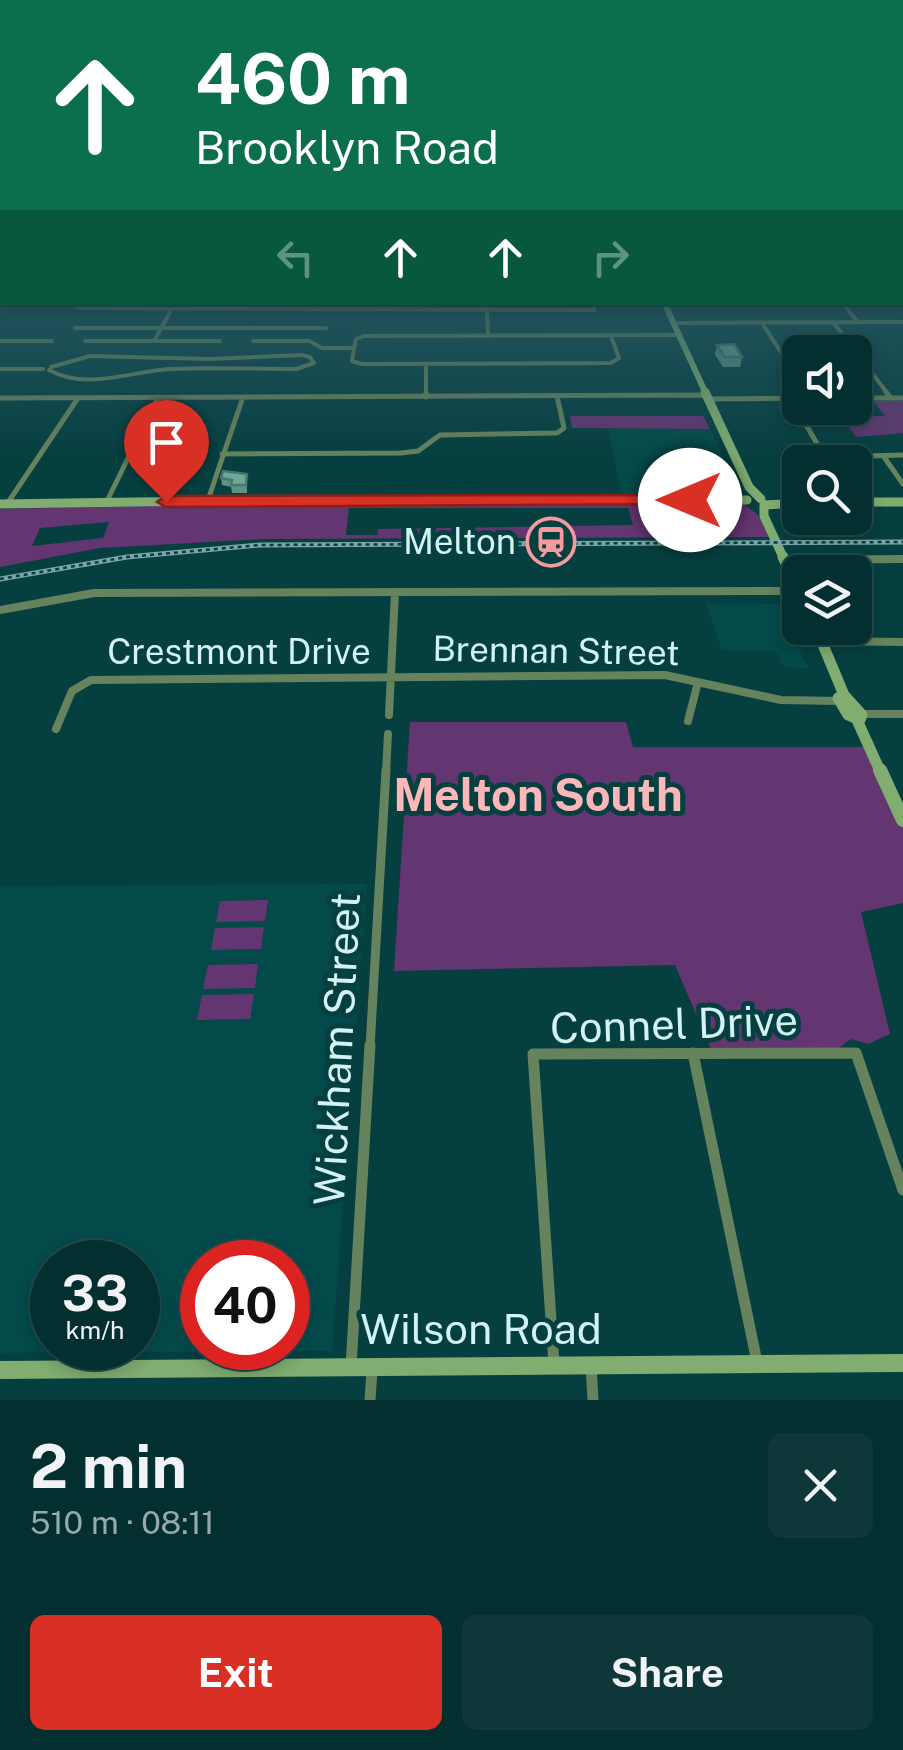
<!DOCTYPE html>
<meta charset="utf-8">
<style>
:root{--surface:#042f30;--page:#0d3738;--text:#f1f3f6;--muted:#97a9ab;--line:#254a4c;--accent:#d93025}
body{margin:0;font-family:"Public Sans",sans-serif;background:var(--page);color:var(--text);height:100vh;display:flex;flex-direction:column;font-size:38px;white-space:nowrap}
*{box-sizing:border-box;margin:0}
p{font-size:32px;color:var(--muted)}
.icon{flex:none;width:55px;height:55px;fill:none;stroke:currentColor;stroke-width:2;stroke-linecap:round;stroke-linejoin:round}
.map{position:relative;height:1400px;overflow:hidden}
.drawer{display:flex;flex-direction:column;background:var(--surface);flex:1}
.drawer>*{flex:none}
.guide{position:absolute;left:0px;top:0px;width:905px;height:305px;box-shadow:0 5px 15px #0003,0 0 0 2px var(--line);background:#0b6e4f;color:#fff;overflow:hidden}
.controls{position:absolute;left:782px;top:335px;display:grid;gap:20px}
.controls a{display:grid;place-items:center;width:90px;height:90px;border-radius:15px;background:var(--surface);box-shadow:0 5px 15px #0003,0 0 0 2px var(--line);font-size:50px}
.speed{position:absolute;left:30px;top:1240px;display:flex;gap:20px;font-size:50px;font-weight:700;text-align:center}
.speed>*{display:grid;place-content:center;width:130px;height:130px;border-radius:50%;background:var(--surface);box-shadow:0 5px 15px #0003,0 0 0 2px var(--line);line-height:1}
.speed small{font-size:25px;font-weight:400}
.speed .limit{border:15px solid #d22;background:#fff;color:#111}
.pin{position:absolute;display:grid;place-items:center;width:85px;height:85px;color:#fff;margin:-102px -42px;border-radius:50% 50% 50% 0;rotate:-45deg;box-shadow:0 0 10px #0007}
.pin .icon{rotate:45deg}
.me{position:absolute;width:110px;margin:-55px;rotate:270deg;stroke-linejoin:round;filter:drop-shadow(0 0 8px #0008)}
.turn{display:flex;align-items:center;gap:35px;height:210px;padding:0 30px;font-size:45px}
.turn .icon{width:130px;height:130px;stroke-width:2.5}
.turn b{display:block;font-size:70px;line-height:85px}
.lanes{display:flex;align-items:center;height:95px;padding:0 30px;background:#0003;justify-content:center;gap:50px;direction:ltr}
.lanes .off{opacity:.35}
.round{display:grid;place-items:center;flex:none;width:105px;height:105px;border-radius:15px;background:var(--page)}
.head{display:flex;align-items:center;justify-content:space-between;height:170px;padding:0 30px}
h1{font-size:60px;font-weight:700;line-height:75px}
.action{display:flex;gap:20px;margin-top:auto;padding:20px 30px}
.action a{flex:1;height:115px;border-radius:15px;background:var(--accent);color:#fff;font-size:40px;font-weight:700;line-height:115px;text-align:center}
.action a+a{background:var(--page);color:var(--text)}
.map>svg:first-child{display:block}
</style>
<div class="map">
<svg width="903" height="1400" viewBox="0 0 903 1400">
<rect width="100%" height="100%" fill="#063f40"/>
<path fill="#044a4b" fill-rule="evenodd" d="M608 429H710L741 495 622 496Z
M706 603 778 604 808 668 784 667 776 651H722Z
M367 884 332 1351 0 1353V886ZM52 1262H138V1348H52ZM202 1262H288V1348H202Z"/>
<path fill="#633571" fill-rule="evenodd" d="M873 401H903V433L856 437 842 417 885 416Z
M570 416H703L710 429 572 428Z
M744 504 758 515 770 537 264 539 100 548 0 567V509L196 505ZM349 508H628L633 525 378 529 377 535H346ZM109 522 103 538 32 546 40 528Z
M410 722H626L633 747H873L903 808V903L861 912 890 1034 868 1044 851 1039 839 1048 711 1049 675 965 394 971Z
M268 900 265 921 216 922 220 901Z
M264 927 261 949 211 950 215 928Z
M258 964 255 988 203 989 208 965Z
M254 994 250 1019 197 1020 202 995Z"/>
<g fill="none" stroke-linecap="round" stroke-linejoin="round">
<path stroke="#67835d" stroke-width="4" d="M69 302 79 308 594 310 592 302
M841 302 858 322
M487 309 488 336
M833 322 888 394
M672 323 903 322
M762 323 790 366V373
M75 328H326
M0 341H52
M85 341H220
M154 341 173 307
M253 341H309L322 348H354L356 339 364 336 678 335
M354 348 352 361 362 364 611 363 619 358 611 336
M426 364V394
M0 369H43
M49 370C86 391 131 371 171 369 213 367 254 369 296 369L314 363 310 357 301 355 210 359 90 356 51 367"/>
<path stroke="#67835d" stroke-width="5" d="M426 392V397
M886 392 891 398
M0 398 707 395
M790 398 825 457 903 455
M855 398H903
M708 399 800 398
M222 454 401 453 418 451 440 435 557 433 564 428 557 396
M884 457 903 484
M209 497 243 397
M106 503 158 397
M7 504 78 398
M853 559H903"/>
<path stroke="#67835d" stroke-width="8" d="M784 560 903 559
M0 610 94 593 799 591
M822 641 903 642
M861 714H903
M389 715 395 592
M688 721 698 682
M56 729 72 691 91 680 665 675 781 700 839 701
M386 773 388 734"/>
<path stroke="#67835d" stroke-width="9" d="M370 1047 386 770"/>
<path stroke="#67835d" stroke-width="11" d="M693 1053 757 1362
M554 1364 533 1054 856 1053 903 1190
M591 1365 593 1400
M351 1367 370 1045
M370 1400 372 1370"/>
<path stroke="#81ad71" stroke-width="6" d="M664 302 706 394"/>
<path stroke="#81ad71" stroke-width="9" d="M705 392 749 487 761 499
M215 501 747 500
M855 502H903
M0 504 203 501
M764 505V516L784 559
M765 505 800 503"/>
<path stroke="#81ad71" stroke-width="11" d="M783 557 800 593
M816 628 844 695
M844 695 862 715 860 720 848 715 838 698Z
M857 720 881 773"/>
<path stroke="#81ad71" stroke-width="14" d="M880 770 903 820"/>
<path stroke="#81ad71" stroke-width="18" d="M0 1370 903 1363"/>
<g stroke="#7ca7a8" stroke-width="5">
<path id="rail" d="M0 579 127 557 260 545 903 542"/>
</g>
<use href="#rail" stroke="#063f40" stroke-width="2.5" stroke-dasharray="4" stroke-linecap="butt"/>
</g>
<path fill="#5d9184" d="M717 345 742 357 740 367H723L715 355Z
M694 463 712 469 710 481 695 482 692 475Z
M247 474V493H232L231 487 222 485 221 478Z"/>
<path fill="#4c766c" d="M712 469 710 481 706 482 708 471Z"/>
<path fill="#6ca99a" stroke="#4c766c" stroke-width="2.5" d="M734 344 742 357H725L717 345Z
M694 463H710L712 469 697 471Z
M223 471 247 474 246 485H231L232 480 221 478Z"/>
<linearGradient id="sky" x2="0" y2="1"><stop stop-color="#032323"/><stop offset="0.57" stop-color="#2a5864"/><stop offset="1" stop-color="#2a5864" stop-opacity="0"/></linearGradient>
<rect width="903" height="461" fill="url(#sky)"/>
<path fill="#d93025" stroke="#8d1f18" stroke-width="2.5" d="M690 495 696 497V504L166 507 157 502 166 496Z"/>
<defs>
<g id="station-ring" transform="scale(2.5)"><circle r="9.5" fill="#063f40" stroke="#f59b9e" stroke-width="1.5"/><path d="M-3-6H3Q5-6 5-4V2Q5 4 3 4L4.5 6H3L1.5 4h-3L-3 6H-4.5L-3 4Q-5 4-5 2V-4Q-5-6-3-6ZM-3.5-4v3h7v-3ZM-3.5 1v1.5H-2V1ZM2 1v1.5H3.5V1Z" fill="#f59b9e"/></g>
</defs>
<g fill-rule="evenodd">
<use href="#station-ring" x="551" y="542"/>
</g>
<g text-anchor="middle" stroke-width="10" stroke-linejoin="round" paint-order="stroke">
<g font-size="35" fill="#d2f2f3" stroke="#063f40" text-anchor="end">
<text x="516" y="554">Melton</text>
</g>
<g font-size="35" fill="#d2f2f3" stroke="#063f40">
<text transform="translate(556 651) rotate(1)" y="12">Brennan Street</text>
<text x="239" y="664">Crestmont Drive</text>
</g>
<g font-size="42" fill="#d2f2f3" stroke="#063f40">
<text transform="translate(674 1024) rotate(-2)" y="15">Connel Drive</text>
<text transform="translate(337 1049) rotate(-87)" y="15">Wickham Street</text>
<text x="481" y="1344">Wilson Road</text>
</g>
<g font-size="45" font-weight="bold" fill="#fcb7b8" stroke="#063f40">
<text x="538" y="811">Melton South</text>
</g>
</g>
</svg>
<div class="controls">
<a><svg class="icon" aria-label="sound" viewBox="0 0 24 24"><path d="M4 9h4l5-4v14l-5-4H4zM17 9q2 3 0 6"/></svg></a>
<a><svg class="icon" aria-label="search" viewBox="0 0 24 24"><circle cx="10" cy="10" r="6"/><path d="M15 15l6 6"/></svg></a>
<a><svg class="icon" aria-label="layers" viewBox="0 0 24 24"><path d="M12 4l9 5-9 5-9-5zM3 14l9 5 9-5"/></svg></a>
</div>
<div class="speed"><div>33<small>km/h</small></div><div class="limit">40</div></div>
<div class="pin" style="left:166px;top:502px;background:#d93025"><svg class="icon" aria-label="arrive" viewBox="0 0 24 24"><path d="M6 21V4h12l-3 4 3 4H6"/></svg></div>
<svg class="me" style="left:690px;top:500px" viewBox="-20 -20 40 40"><circle r="19" fill="#fff"/><path d="M0-13L10 11 0 6-10 11z" fill="#d93025"/></svg>
<div class="guide">
<div class="turn"><svg class="icon" aria-label="ahead" viewBox="0 0 24 24"><path d="M12 20V5M6 11l6-6 6 6"/></svg><div><b>460 m</b>Brooklyn Road</div></div>
<div class="lanes"><svg class="icon off" aria-label="left" viewBox="0 0 24 24"><path d="M17 20v-9H6M10 6l-5 5 5 5"/></svg><svg class="icon" aria-label="ahead" viewBox="0 0 24 24"><path d="M12 20V5M6 11l6-6 6 6"/></svg><svg class="icon" aria-label="ahead" viewBox="0 0 24 24"><path d="M12 20V5M6 11l6-6 6 6"/></svg><svg class="icon off" aria-label="right" viewBox="0 0 24 24"><path d="M7 20v-9h11M14 6l5 5-5 5"/></svg></div>
</div>
</div>
<section class="drawer">
<div class="head"><div><h1>2 min</h1><p>510 m · 08:11</p></div><a class="round"><svg class="icon" aria-label="close" viewBox="0 0 24 24"><path d="M6 6l12 12M18 6L6 18"/></svg></a></div>
<div class="action"><a>Exit</a><a>Share</a></div>
</section>
